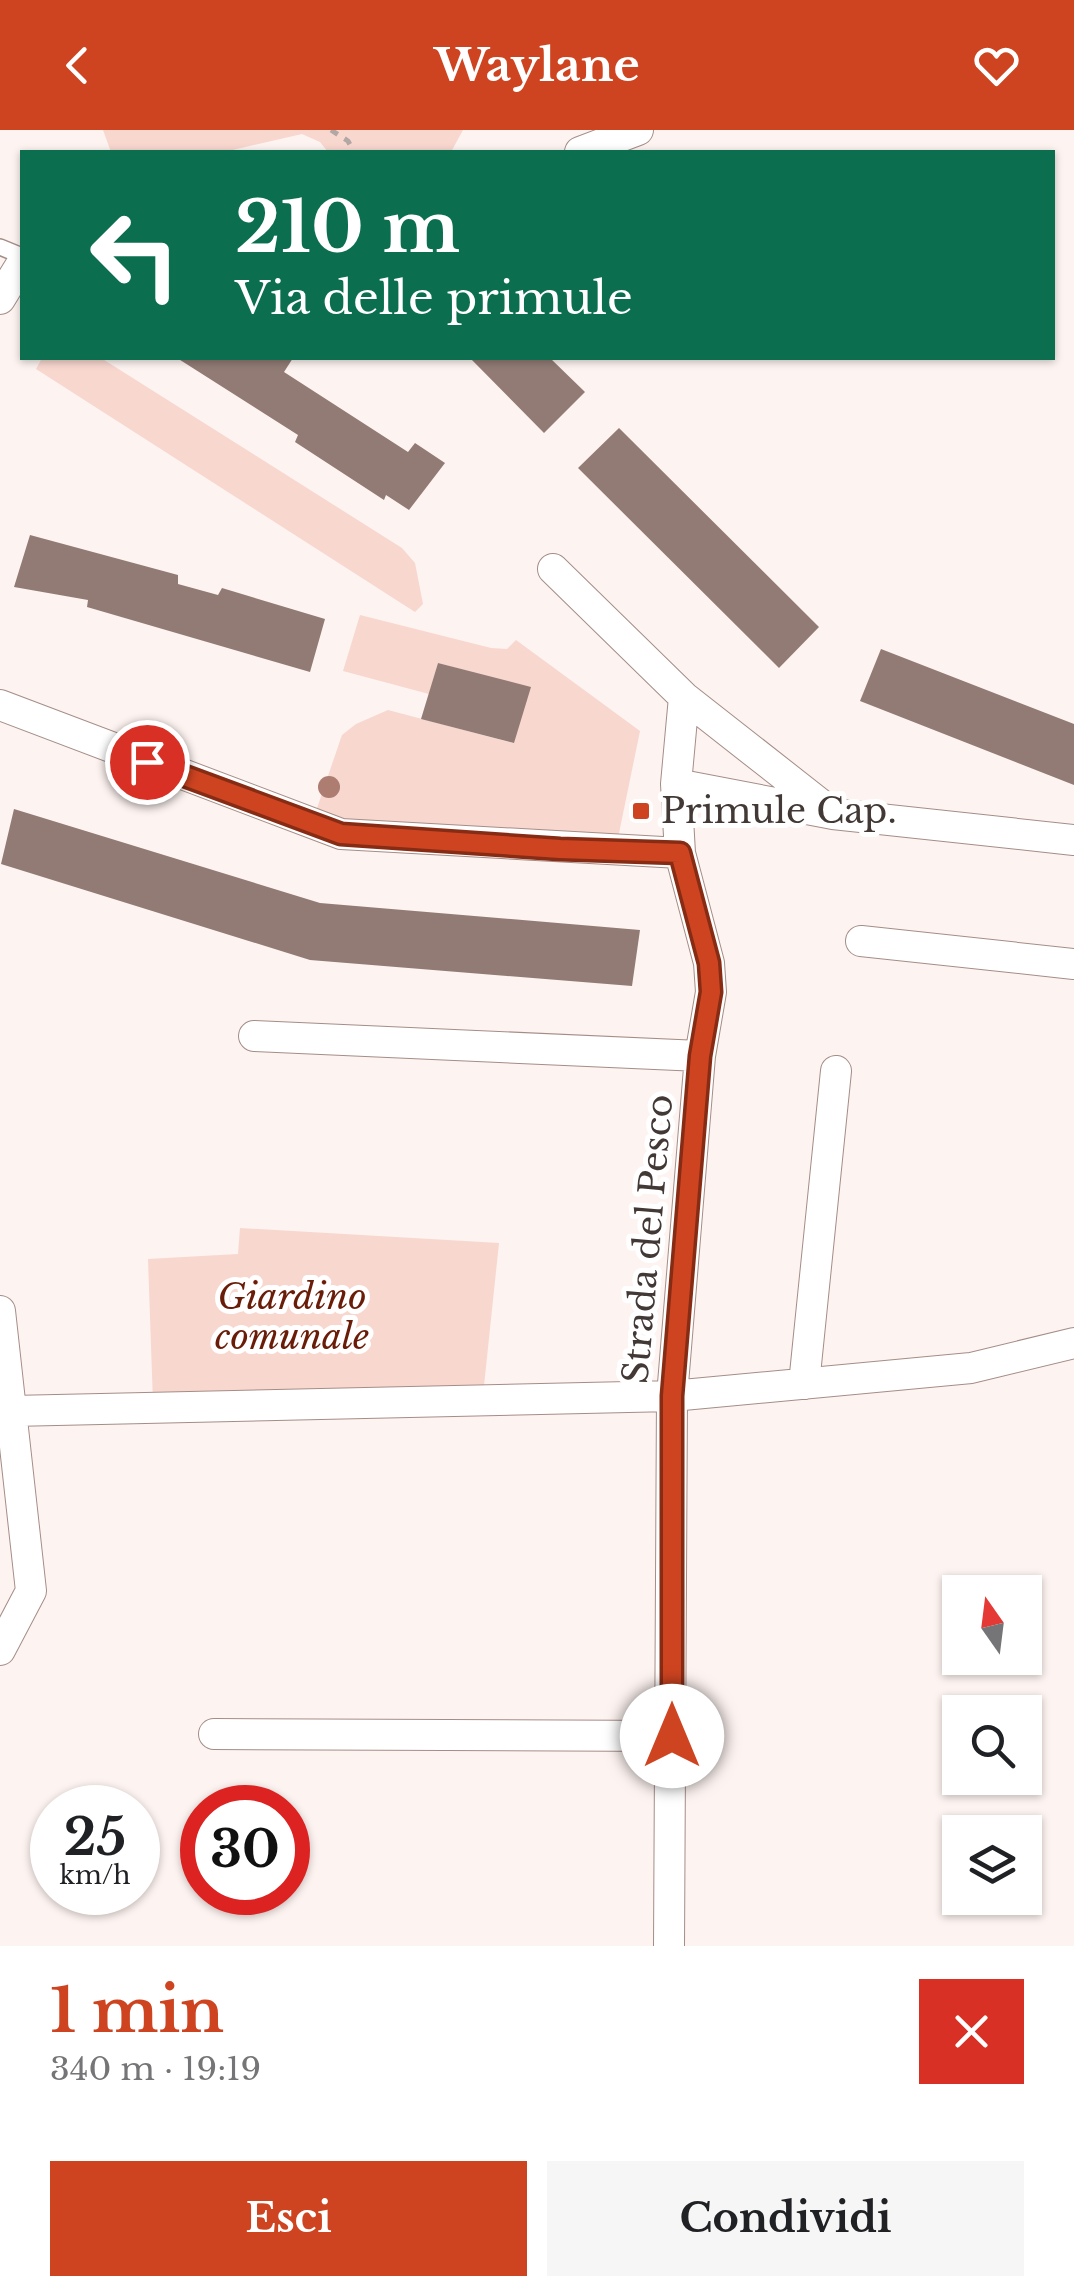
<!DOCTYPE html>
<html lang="it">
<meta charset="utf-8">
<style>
:root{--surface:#fff;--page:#f6f6f6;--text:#202124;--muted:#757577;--accent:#ce4421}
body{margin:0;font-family:"Libre Baskerville",serif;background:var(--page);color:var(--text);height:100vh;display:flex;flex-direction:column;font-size:38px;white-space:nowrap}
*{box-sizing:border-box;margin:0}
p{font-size:32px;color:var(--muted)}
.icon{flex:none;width:55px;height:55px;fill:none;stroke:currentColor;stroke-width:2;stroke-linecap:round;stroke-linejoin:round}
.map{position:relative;height:1816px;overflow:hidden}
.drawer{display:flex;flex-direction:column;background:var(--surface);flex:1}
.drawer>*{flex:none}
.top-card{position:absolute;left:20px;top:20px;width:1035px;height:210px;border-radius:0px;box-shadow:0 2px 8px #0004;background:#0b6e4f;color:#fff;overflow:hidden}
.needle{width:65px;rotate:346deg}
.buttons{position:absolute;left:942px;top:1445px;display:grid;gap:20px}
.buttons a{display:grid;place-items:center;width:100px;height:100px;border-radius:0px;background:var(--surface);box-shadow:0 2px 8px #0004;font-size:50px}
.speed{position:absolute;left:30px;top:1655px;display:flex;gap:20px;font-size:50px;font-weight:700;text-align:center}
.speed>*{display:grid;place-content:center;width:130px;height:130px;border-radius:50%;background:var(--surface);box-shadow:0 2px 8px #0004;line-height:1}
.speed small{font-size:25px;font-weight:400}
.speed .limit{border:15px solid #d22;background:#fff;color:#111}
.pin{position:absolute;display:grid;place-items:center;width:85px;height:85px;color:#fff;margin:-42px;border:5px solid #fff;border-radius:50%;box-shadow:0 2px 10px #0007}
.me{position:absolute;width:110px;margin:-55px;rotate:0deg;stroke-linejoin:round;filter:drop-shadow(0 0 8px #0008)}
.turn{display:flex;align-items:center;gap:35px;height:210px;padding:0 50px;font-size:45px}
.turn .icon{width:130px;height:130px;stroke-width:2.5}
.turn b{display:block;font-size:70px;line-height:85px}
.round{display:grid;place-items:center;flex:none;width:105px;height:105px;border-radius:0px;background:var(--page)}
.headline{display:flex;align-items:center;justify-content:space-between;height:170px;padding:0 50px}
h1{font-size:60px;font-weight:800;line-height:75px;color:var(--accent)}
.cta{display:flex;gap:20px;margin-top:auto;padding:20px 50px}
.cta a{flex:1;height:115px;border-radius:0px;background:var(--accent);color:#fff;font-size:40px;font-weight:800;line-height:115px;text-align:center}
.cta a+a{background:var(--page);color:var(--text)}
header{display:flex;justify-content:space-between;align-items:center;height:130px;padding:0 50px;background:var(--accent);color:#fff;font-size:45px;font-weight:800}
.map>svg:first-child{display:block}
</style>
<header><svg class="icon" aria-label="back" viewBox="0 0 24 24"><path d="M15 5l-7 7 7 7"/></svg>Waylane<svg class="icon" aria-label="heart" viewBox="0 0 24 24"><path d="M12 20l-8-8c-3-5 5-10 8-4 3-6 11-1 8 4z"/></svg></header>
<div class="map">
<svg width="1074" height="1816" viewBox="0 0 1074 1816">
<rect width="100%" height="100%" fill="#fdf3f0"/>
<path fill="#f8d7cf" d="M103 0H463L451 22H328L320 12 302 4 224 22H111Z
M42 228H101L402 418 415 433 423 474 415 482 36 239Z
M360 485 491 518 507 519 516 510 640 601 617 713 314 687 342 605 356 594 388 580 513 613 530 558 438 533 429 564 343 541Z
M240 1098 499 1113 483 1265 153 1273 148 1129 238 1124Z"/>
<path fill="#927b75" d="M177 228H293L284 242 408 322 415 313 445 333 409 380 386 365 384 370 295 312 298 305Z
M470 228H550L585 262 544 303Z
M619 298 819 497 779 538 578 338Z
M30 405 178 445V454L218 465 222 458 325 489 310 542 87 477 88 470 14 457Z
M881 519 1074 594V655L860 571Z
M438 533 531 557 514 613 421 589Z
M14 679 320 773 640 800 632 856 310 830 1 734Z"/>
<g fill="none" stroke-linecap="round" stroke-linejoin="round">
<g stroke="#a58d87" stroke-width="18">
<path id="lane" d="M0 117 22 126"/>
</g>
<g stroke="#a58d87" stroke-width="32">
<path id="street" d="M580 22 638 0
M0 169 22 133
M553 439 684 567 828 680
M0 575 341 704 680 723
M676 654 833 684 1074 710
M861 811 1074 834
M254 906 700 926
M0 1181 31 1461 0 1520
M804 1254 836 941
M12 1281 672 1266 971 1238 1074 1213
M214 1604 672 1606
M669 1816 672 1266 700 926 711 862 709 833 680 723 676 654 684 567"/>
</g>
<path stroke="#b1a7a4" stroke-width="5" stroke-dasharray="8 8" stroke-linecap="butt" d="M331 0 348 11 354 22"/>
<use href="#lane" stroke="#fff" stroke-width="15"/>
<use href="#street" stroke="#fff" stroke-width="30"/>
</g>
<circle fill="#ac7d70" cx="329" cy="657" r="11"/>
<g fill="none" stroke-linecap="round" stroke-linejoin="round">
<g stroke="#862c15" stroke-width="25">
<path id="route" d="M147 632 341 704 560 719 680 723 709 833 711 862 700 926 672 1266V1606"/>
</g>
<use href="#route" stroke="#ce4421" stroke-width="18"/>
</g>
<rect fill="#ce4421" stroke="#fff" stroke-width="4" x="631" y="671" width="20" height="20" rx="5"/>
<g text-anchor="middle" stroke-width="10" stroke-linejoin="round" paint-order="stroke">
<g font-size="35" fill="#423835" stroke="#fff" text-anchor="start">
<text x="661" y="693">Primule Cap.</text>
</g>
<g font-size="35" fill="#423835" stroke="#fff">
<text transform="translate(648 1109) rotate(-85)" y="12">Strada del Pesco</text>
</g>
<g font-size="35" font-style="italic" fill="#691c07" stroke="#fff">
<text x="292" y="1179">Giardino<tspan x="292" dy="40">comunale</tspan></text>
</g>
</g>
</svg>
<div class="buttons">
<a><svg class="needle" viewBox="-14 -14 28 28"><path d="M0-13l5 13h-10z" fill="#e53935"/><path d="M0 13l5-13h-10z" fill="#757577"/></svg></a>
<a><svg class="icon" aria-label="search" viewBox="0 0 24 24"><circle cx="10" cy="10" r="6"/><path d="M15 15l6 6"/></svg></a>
<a><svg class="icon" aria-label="layers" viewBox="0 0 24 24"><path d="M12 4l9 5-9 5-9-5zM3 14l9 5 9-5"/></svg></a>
</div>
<div class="speed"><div>25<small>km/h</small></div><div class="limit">30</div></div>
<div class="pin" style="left:147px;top:632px;background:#d93025"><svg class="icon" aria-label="arrive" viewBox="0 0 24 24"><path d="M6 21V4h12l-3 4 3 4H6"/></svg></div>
<svg class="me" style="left:672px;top:1606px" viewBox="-20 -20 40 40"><circle r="19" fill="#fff"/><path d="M0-13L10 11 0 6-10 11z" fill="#ce4421"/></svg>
<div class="top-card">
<div class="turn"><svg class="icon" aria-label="left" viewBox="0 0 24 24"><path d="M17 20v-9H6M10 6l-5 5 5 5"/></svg><div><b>210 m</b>Via delle primule</div></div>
</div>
</div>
<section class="drawer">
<div class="headline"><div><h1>1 min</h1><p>340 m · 19:19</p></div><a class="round" style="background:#d93025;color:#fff"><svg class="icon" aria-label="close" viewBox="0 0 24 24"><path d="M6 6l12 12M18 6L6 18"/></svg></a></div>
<div class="cta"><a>Esci</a><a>Condividi</a></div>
</section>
